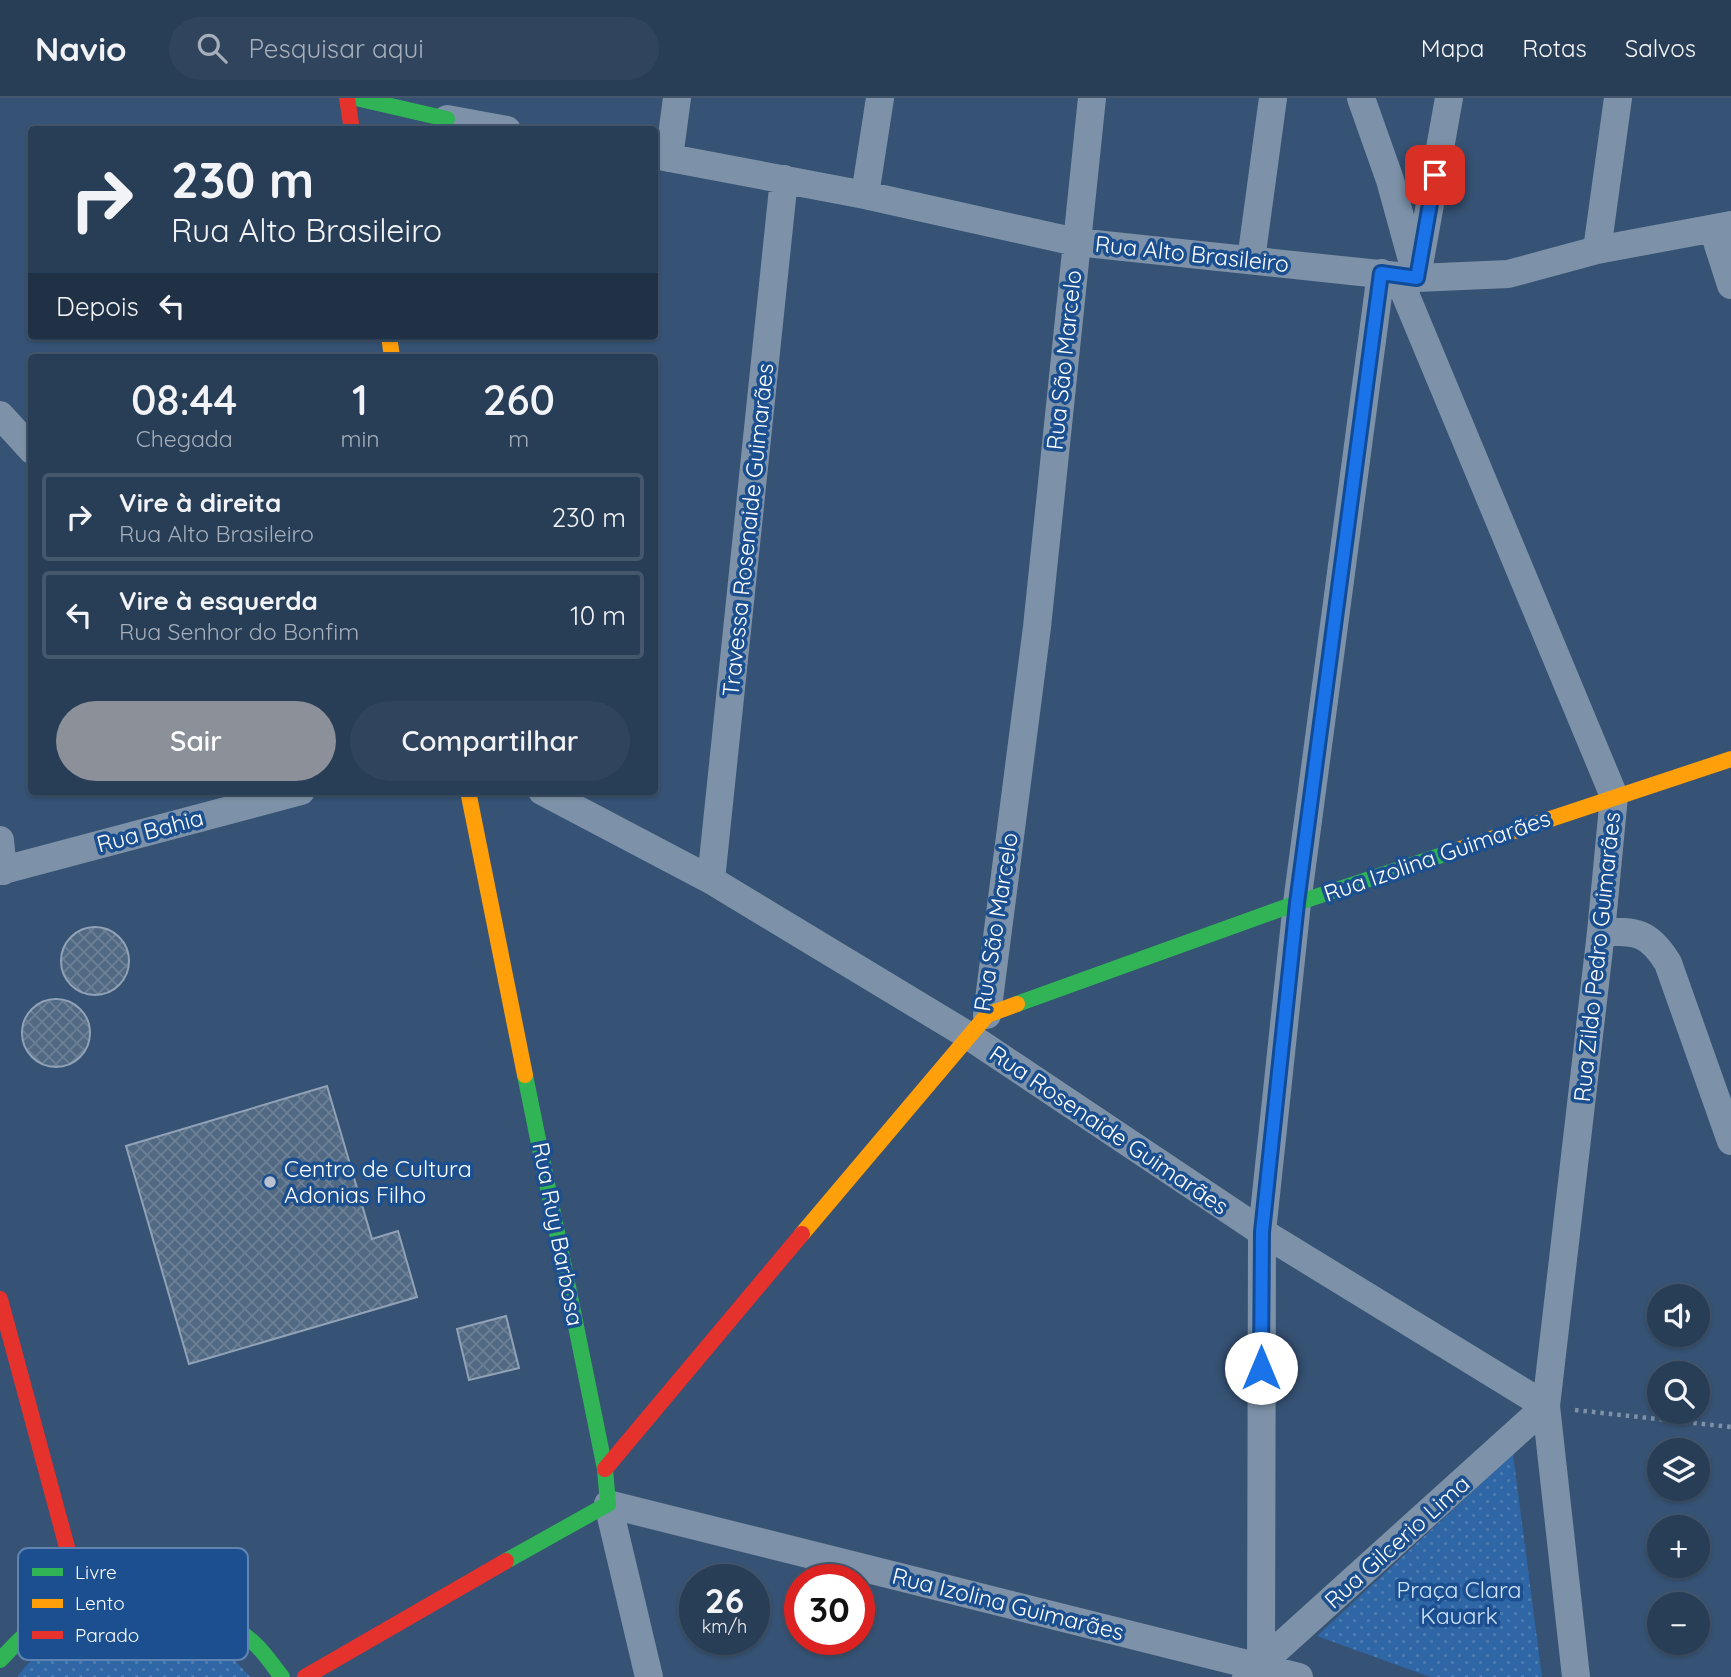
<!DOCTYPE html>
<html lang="pt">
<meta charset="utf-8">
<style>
:root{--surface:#283e57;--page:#30455d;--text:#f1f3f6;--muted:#a5aeba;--line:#44576d;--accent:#8c9099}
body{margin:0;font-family:Quicksand,sans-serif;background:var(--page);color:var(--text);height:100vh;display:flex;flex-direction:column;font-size:26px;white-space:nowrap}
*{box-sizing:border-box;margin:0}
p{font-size:23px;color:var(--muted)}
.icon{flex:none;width:38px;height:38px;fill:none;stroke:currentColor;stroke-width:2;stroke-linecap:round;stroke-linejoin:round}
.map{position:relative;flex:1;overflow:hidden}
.details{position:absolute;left:28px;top:256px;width:630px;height:441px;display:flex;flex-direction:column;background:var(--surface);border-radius:7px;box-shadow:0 2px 5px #0004,0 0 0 2px var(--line)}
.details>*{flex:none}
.guide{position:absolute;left:28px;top:28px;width:630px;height:214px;border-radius:7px;box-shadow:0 2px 5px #0004,0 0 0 2px var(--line);background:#283e57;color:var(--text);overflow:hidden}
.controls{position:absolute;left:1647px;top:1186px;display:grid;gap:14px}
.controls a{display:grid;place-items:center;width:63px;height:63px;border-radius:50%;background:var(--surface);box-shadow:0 2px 5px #0004,0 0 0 2px var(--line);font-size:35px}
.speed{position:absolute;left:679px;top:1466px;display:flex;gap:14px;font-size:35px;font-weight:700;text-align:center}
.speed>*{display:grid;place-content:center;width:91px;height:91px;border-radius:50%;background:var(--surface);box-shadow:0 2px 5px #0004,0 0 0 2px var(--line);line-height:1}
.speed small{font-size:18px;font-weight:400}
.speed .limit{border:10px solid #d22;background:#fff;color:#111}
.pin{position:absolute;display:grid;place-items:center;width:60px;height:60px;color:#fff;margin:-30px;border-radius:14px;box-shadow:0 4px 10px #0006}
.me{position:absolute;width:77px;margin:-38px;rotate:0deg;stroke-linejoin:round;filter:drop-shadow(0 0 5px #0008)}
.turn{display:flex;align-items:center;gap:24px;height:147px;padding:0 28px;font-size:32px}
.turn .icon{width:91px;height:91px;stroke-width:2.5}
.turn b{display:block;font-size:49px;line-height:60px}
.then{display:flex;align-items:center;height:66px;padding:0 28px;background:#0003;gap:14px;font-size:26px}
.eta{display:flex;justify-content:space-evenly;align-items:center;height:119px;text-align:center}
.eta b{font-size:42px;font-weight:600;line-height:49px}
.action{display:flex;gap:14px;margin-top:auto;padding:14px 28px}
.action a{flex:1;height:80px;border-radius:42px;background:var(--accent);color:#fff;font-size:28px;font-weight:600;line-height:80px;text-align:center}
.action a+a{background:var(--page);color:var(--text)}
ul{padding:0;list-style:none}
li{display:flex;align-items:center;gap:21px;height:88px;margin:0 14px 10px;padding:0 14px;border:4px solid var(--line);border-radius:7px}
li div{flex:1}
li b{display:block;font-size:26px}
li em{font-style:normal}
header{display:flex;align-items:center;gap:42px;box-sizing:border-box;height:98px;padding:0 35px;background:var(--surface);border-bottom:2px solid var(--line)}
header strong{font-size:33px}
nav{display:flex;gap:38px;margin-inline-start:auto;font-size:24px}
.search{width:490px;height:63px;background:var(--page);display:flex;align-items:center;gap:18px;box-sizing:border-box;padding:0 24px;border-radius:38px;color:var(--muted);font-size:26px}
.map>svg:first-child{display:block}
</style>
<header>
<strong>Navio</strong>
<div class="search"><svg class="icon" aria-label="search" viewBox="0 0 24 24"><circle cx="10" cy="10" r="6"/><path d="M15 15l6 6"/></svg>Pesquisar aqui</div>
<nav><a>Mapa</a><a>Rotas</a><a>Salvos</a></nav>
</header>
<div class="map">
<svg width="1731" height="1579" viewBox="0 0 1731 1579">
<defs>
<pattern id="park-dots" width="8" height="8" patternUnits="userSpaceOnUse" patternTransform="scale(1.75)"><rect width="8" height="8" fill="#2f66a5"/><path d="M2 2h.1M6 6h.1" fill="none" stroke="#4e7db2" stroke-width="1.8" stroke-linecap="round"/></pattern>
<pattern id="building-cross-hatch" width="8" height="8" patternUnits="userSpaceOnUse" patternTransform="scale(1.75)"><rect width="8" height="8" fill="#526984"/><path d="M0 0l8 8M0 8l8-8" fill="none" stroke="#6c8096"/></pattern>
</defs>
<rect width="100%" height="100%" fill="#365274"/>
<path fill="url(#park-dots)" d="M1513 1356 1542 1579H1430L1317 1538Z
M143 1521C186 1528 222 1544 250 1579H17C47 1538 94 1522 143 1521Z"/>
<path fill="url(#building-cross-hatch)" stroke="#92a2b6" stroke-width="2" d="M61 863a34 34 0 1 1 68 0a34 34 0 1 1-68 0Z
M22 935a34 34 0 1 1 68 0a34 34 0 1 1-68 0Z
M327 988 372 1141 398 1133 417 1199 189 1266 126 1048Z
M506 1218 519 1270 469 1282 457 1231Z"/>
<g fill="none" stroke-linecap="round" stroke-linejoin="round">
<path stroke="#7d92a8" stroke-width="4.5" stroke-dasharray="3.5 5" stroke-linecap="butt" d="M1575 1312 1731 1329"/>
<path stroke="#7d92a8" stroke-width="28" d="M1361 0 1390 82 1417 180
M447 21 507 32
M654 57 865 97 1076 144 1417 180 1508 176 1597 152 1731 127
M669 60 677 0
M865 97 880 0
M1713 131 1731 187
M1597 152 1618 0
M1251 162 1273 0
M1418 173 1449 0
M1398 179 1614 698 1601 834 1546 1308 1576 1579
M0 317 32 352
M542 693 711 782 969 938 1262 1134 1546 1308 1246 1579
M0 742 3 773
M0 773 301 693
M711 782 784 81
M1601 834C1637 833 1649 834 1668 865L1731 1043
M987 917 1037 529 1092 0
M649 1579 608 1406 1299 1579
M1261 1579 1262 1134 1297 805 1381 175"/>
<path stroke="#30b455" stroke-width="16" d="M356 0 447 21
M1017 906 1297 805 1448 755
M506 1463 608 1406 605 1371 525 977
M0 1562C10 1552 20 1540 31 1532 96 1482 195 1490 255 1546 265 1555 273 1568 282 1579"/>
<path stroke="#ff9f0a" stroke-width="16" d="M389 238 392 259
M468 693 525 977
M1448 755 1731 661
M802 1136 987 917 1017 906"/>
<path stroke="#e5322d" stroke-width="16" d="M347 0 352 32
M0 1201 82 1505
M605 1371 802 1136
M305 1579 506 1463"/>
</g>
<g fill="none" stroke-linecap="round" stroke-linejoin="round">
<g stroke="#114b97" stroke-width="18">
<path id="route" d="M1261 1270 1262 1134 1297 805 1381 175 1417 180 1435 77"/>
</g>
<use href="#route" stroke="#1a73e8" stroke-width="12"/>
</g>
<circle fill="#b9c2ce" stroke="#1b4f8f" stroke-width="2.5" cx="270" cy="1084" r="7"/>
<g text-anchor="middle" stroke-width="7" stroke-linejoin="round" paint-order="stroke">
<g font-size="23" fill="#fff" stroke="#1b4f8f">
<text transform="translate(1192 156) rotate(6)" y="8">Rua Alto Brasileiro</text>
<text transform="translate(1064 262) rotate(-84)" y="8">Rua São Marcelo</text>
<text transform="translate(748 432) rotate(-84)" y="8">Travessa Rosenaide Guimarães</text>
<text transform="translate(150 733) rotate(-15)" y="8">Rua Bahia</text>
<text transform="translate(1437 758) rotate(-19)" y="8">Rua Izolina Guimarães</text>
<text transform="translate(996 824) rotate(-81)" y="8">Rua São Marcelo</text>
<text transform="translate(1597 859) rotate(-84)" y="8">Rua Zildo Pedro Guimarães</text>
<text transform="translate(1109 1032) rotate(34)" y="8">Rua Rosenaide Guimarães</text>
<text transform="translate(558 1136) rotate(79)" y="8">Rua Ruy Barbosa</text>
<text transform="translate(1397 1444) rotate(-42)" y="8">Rua Gilcerio Lima</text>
<text transform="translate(1008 1506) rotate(14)" y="8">Rua Izolina Guimarães</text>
</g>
<g font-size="23" fill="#fff" stroke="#1b4f8f" text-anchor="start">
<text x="284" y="1079">Centro de Cultura<tspan x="284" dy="26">Adonias Filho</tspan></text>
</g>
<g font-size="23" fill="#cfe3fa" stroke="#1b4f8f">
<text x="1459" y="1500">Praça Clara<tspan x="1459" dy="26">Kauark</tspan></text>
</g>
</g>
<rect x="18" y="1450" width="230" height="112" rx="10" fill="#1b4f8f" stroke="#5f84b1" stroke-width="2"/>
<rect x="32" y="1470" width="31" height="8" fill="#30b455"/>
<rect x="32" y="1501" width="31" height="9" fill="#ff9f0a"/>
<rect x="32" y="1533" width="31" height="8" fill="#e5322d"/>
<g font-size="19" fill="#fff">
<text x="75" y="1481">Livre</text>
<text x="75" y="1512">Lento</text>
<text x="75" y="1544">Parado</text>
</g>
</svg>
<div class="controls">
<a><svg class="icon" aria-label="sound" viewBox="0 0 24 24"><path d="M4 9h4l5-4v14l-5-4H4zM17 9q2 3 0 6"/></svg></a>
<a><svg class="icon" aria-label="search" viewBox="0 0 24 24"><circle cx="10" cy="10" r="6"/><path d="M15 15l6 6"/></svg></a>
<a><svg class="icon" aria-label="layers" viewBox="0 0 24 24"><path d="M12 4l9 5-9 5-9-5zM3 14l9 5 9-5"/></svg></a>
<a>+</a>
<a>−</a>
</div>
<div class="speed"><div>26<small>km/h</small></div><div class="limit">30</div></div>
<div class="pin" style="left:1435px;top:77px;background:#d93025"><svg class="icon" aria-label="arrive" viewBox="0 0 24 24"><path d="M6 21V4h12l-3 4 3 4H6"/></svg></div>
<svg class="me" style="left:1261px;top:1270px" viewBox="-20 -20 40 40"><circle r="19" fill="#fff"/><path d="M0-13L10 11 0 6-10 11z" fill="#1a73e8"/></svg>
<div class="guide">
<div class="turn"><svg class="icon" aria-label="right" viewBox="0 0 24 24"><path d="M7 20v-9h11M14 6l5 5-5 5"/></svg><div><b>230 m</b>Rua Alto Brasileiro</div></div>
<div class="then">Depois<svg class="icon" aria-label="left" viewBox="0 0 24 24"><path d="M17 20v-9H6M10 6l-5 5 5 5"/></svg></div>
</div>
<section class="details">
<div class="eta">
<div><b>08:44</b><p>Chegada</p></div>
<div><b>1</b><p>min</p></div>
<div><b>260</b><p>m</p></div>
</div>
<ul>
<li><svg class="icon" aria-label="right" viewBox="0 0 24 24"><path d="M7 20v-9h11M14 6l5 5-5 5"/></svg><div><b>Vire à direita</b><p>Rua Alto Brasileiro</p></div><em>230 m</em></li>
<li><svg class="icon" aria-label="left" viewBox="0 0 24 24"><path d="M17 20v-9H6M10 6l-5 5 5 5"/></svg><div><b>Vire à esquerda</b><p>Rua Senhor do Bonfim</p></div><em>10 m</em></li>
</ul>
<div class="action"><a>Sair</a><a>Compartilhar</a></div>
</section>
</div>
